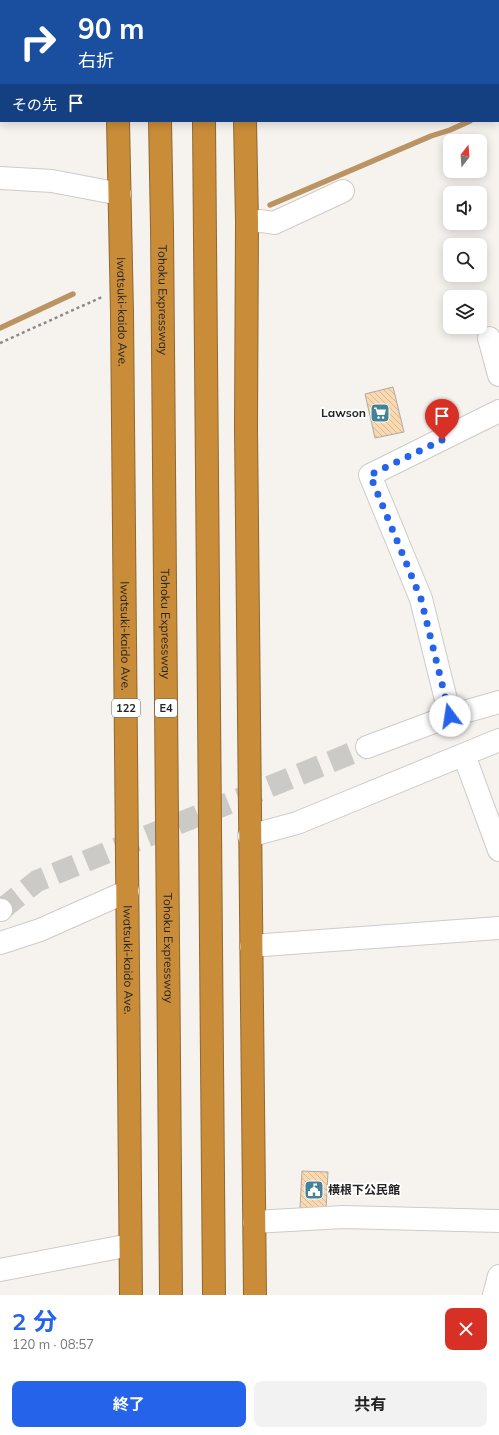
<!DOCTYPE html>
<html lang="ja">
<meta charset="utf-8">
<style>
:root{--surface:#fff;--page:#f2f2f2;--text:#222;--muted:#767676;--accent:#2563eb}
body{margin:0;font-family:Mulish,"Noto Sans JP",sans-serif;background:var(--page);color:var(--text);height:100vh;display:flex;flex-direction:column;font-size:15px;white-space:nowrap}
*{box-sizing:border-box;margin:0}
p{font-size:13px;color:var(--muted)}
.icon{flex:none;width:22px;height:22px;fill:none;stroke:currentColor;stroke-width:2;stroke-linecap:round;stroke-linejoin:round}
.map{position:relative;height:1295px;overflow:hidden}
.sheet{display:flex;flex-direction:column;background:var(--surface);flex:1}
.sheet>*{flex:none}
.top-card{position:absolute;left:0px;top:0px;width:499px;height:122px;box-shadow:0 2px 10px #0003;background:#1a4fa0;color:#fff;overflow:hidden}
.needle{width:26px;rotate:17deg}
.buttons{position:absolute;left:443px;top:134px;display:grid;gap:8px}
.buttons a{display:grid;place-items:center;width:44px;height:44px;border-radius:8px;background:var(--surface);box-shadow:0 2px 10px #0003;font-size:20px}
.pin{position:absolute;display:grid;place-items:center;width:34px;height:34px;color:#fff;margin:-41px -17px;border-radius:50% 50% 50% 0;rotate:-45deg;box-shadow:0 0 4px #0007}
.pin .icon{rotate:45deg}
.me{position:absolute;width:44px;margin:-22px;rotate:346deg;stroke-linejoin:round;filter:drop-shadow(0 0 3px #0008)}
.turn{display:flex;align-items:center;gap:14px;height:84px;padding:0 12px;font-size:18px}
.turn .icon{width:52px;height:52px;stroke-width:2.5}
.turn b{display:block;font-size:28px;line-height:34px}
.then{display:flex;align-items:center;height:38px;padding:0 12px;background:#0003;gap:8px;font-size:15px}
.round{display:grid;place-items:center;flex:none;width:42px;height:42px;border-radius:8px;background:var(--page)}
.summary{display:flex;align-items:center;justify-content:space-between;height:68px;padding:0 12px}
h1{font-size:24px;font-weight:700;line-height:30px;color:var(--accent)}
.primary-button{display:flex;gap:8px;margin-top:auto;padding:8px 12px}
.primary-button a{flex:1;height:46px;border-radius:8px;background:var(--accent);color:#fff;font-size:16px;font-weight:700;line-height:46px;text-align:center}
.primary-button a+a{background:var(--page);color:var(--text)}
.map>svg:first-child{display:block}
</style>
<div class="map">
<svg width="499" height="1295" viewBox="0 0 499 1295">
<defs>
<pattern id="building-back-hatch" width="6" height="6" patternUnits="userSpaceOnUse"><rect width="6" height="6" fill="#fad9b1"/><path d="M-1 5l2 2M0 0l6 6M5-1l2 2" fill="none" stroke="#d6ba98"/></pattern>
</defs>
<rect width="100%" height="100%" fill="#f6f3ef"/>
<g fill="none" stroke-linecap="round" stroke-linejoin="round">
<path stroke="#bb9464" stroke-width="5.5" d="M498 108H499
M270 205 431 136 450 130 470 121
M0 328 73 294"/>
</g>
<path fill="url(#building-back-hatch)" stroke="#adaaa6" d="M393 387 404 432 375 438 365 394Z
M302 1171 328 1172 326 1209 300 1208Z"/>
<g fill="none" stroke-linecap="round" stroke-linejoin="round">
<path stroke="#cccac6" stroke-width="22" stroke-dasharray="22 11" stroke-linecap="butt" d="M1 910 37 881 367 747"/>
<g stroke="#cecbc8" stroke-width="24">
<path id="street" d="M0 178 52 181 120 194
M247 222 261 221 274 223 343 191
M489 338 499 375
M450 716 421 599 370 475 499 411
M367 747 450 716 499 702
M464 755 499 850
M249 836 297 823 499 740
M0 910H1
M0 943 40 930 128 891
M251 946 499 928
M254 1222 343 1217 499 1221
M0 1270 130 1245
M494 1295 499 1276"/>
</g>
<g stroke="#906832" stroke-width="24">
<g id="highway">
<path d="M115 0V1"/>
<path d="M158 0V1"/>
<path d="M200 0 201 1"/>
<path d="M242 0 243 1"/>
<path id="s1" d="M118 121 122 313 131 1295"/>
<path id="s2" d="M160 121 162 228 171 1295"/>
<path d="M204 121 214 1295"/>
<path d="M245 121 247 222 246 427 255 1295"/>
</g>
</g>
<path stroke="#8c8a88" stroke-width="2.5" stroke-dasharray="3 3" stroke-linecap="butt" d="M0 343 102 297"/>
<use href="#street" stroke="#fff" stroke-width="22"/>
<use href="#highway" stroke="#c98c39" stroke-width="22"/>
</g>
<g fill="none" stroke-linecap="round" stroke-linejoin="round">
<path stroke="#2563eb" stroke-width="7" stroke-dasharray="0 12.6" d="M442 440 370 475 421 599 450 716"/>
</g>
<defs>
<g id="supermarket-square" transform="scale(1)"><rect x="-9" y="-9" width="18" height="18" rx="4" fill="#438297" stroke="#fff"/><path d="M-6-5.5h2.5l.6 2H6L4.5 2H-2.5L-4.4-4H-6ZM-1.5 3.2a1.3 1.3 0 1 0 .1 0ZM3 3.2a1.3 1.3 0 1 0 .1 0Z" fill="#fff"/></g>
<g id="civic-square" transform="scale(1)"><rect x="-9" y="-9" width="18" height="18" rx="4" fill="#438297" stroke="#fff"/><path d="M-.6-6.5H3V-4.5H.6V-3L4-1V1h2V6H-6V1h2V-1L-.6-3ZM-1.2 2.5V6h2.4V2.5Z" fill="#fff"/></g>
</defs>
<g fill-rule="evenodd">
<use href="#supermarket-square" x="380" y="413"/>
<use href="#civic-square" x="314" y="1190"/>
</g>
<g text-anchor="middle" stroke-width="3.5" stroke-linejoin="round" paint-order="stroke">
<g fill="#fff" stroke="#676666" stroke-width="1">
<rect x="112" y="699" width="28" height="18" rx="3"/>
<rect x="155" y="699" width="22" height="18" rx="3"/>
</g>
<g font-size="11" font-weight="bold" fill="#262524">
<text x="126" y="712">122</text>
<text x="166" y="712">E4</text>
</g>
<g font-size="12" fill="#262524" stroke="#fff">
<text dy="4" stroke="none"><textPath href="#s2" startOffset="179">Tohoku Expressway</textPath></text>
<text dy="4" stroke="none"><textPath href="#s1" startOffset="191">Iwatsuki-kaido Ave.</textPath></text>
<text dy="4" stroke="none"><textPath href="#s2" startOffset="503">Tohoku Expressway</textPath></text>
<text dy="4" stroke="none"><textPath href="#s1" startOffset="515">Iwatsuki-kaido Ave.</textPath></text>
<text dy="4" stroke="none"><textPath href="#s2" startOffset="827">Tohoku Expressway</textPath></text>
<text dy="4" stroke="none"><textPath href="#s1" startOffset="839">Iwatsuki-kaido Ave.</textPath></text>
</g>
<g font-size="12" font-weight="bold" fill="#262524" stroke="#fff" text-anchor="end">
<text x="366" y="417">Lawson</text>
<text x="328" y="1194" text-anchor="start">横根下公民館</text>
</g>
</g>
</svg>
<div class="buttons">
<a><svg class="needle" viewBox="-14 -14 28 28"><path d="M0-13l5 13h-10z" fill="#e53935"/><path d="M0 13l5-13h-10z" fill="#767676"/></svg></a>
<a><svg class="icon" aria-label="sound" viewBox="0 0 24 24"><path d="M4 9h4l5-4v14l-5-4H4zM17 9q2 3 0 6"/></svg></a>
<a><svg class="icon" aria-label="search" viewBox="0 0 24 24"><circle cx="10" cy="10" r="6"/><path d="M15 15l6 6"/></svg></a>
<a><svg class="icon" aria-label="layers" viewBox="0 0 24 24"><path d="M12 4l9 5-9 5-9-5zM3 14l9 5 9-5"/></svg></a>
</div>
<div class="pin" style="left:442px;top:440px;background:#d93025"><svg class="icon" aria-label="arrive" viewBox="0 0 24 24"><path d="M6 21V4h12l-3 4 3 4H6"/></svg></div>
<svg class="me" style="left:450px;top:716px" viewBox="-20 -20 40 40"><circle r="19" fill="#fff"/><path d="M0-13L10 11 0 6-10 11z" fill="#2563eb"/></svg>
<div class="top-card">
<div class="turn"><svg class="icon" aria-label="right" viewBox="0 0 24 24"><path d="M7 20v-9h11M14 6l5 5-5 5"/></svg><div><b>90 m</b>右折</div></div>
<div class="then">その先<svg class="icon" aria-label="arrive" viewBox="0 0 24 24"><path d="M6 21V4h12l-3 4 3 4H6"/></svg></div>
</div>
</div>
<section class="sheet">
<div class="summary"><div><h1>2 分</h1><p>120 m · 08:57</p></div><a class="round" style="background:#d93025;color:#fff"><svg class="icon" aria-label="close" viewBox="0 0 24 24"><path d="M6 6l12 12M18 6L6 18"/></svg></a></div>
<div class="primary-button"><a>終了</a><a>共有</a></div>
</section>
